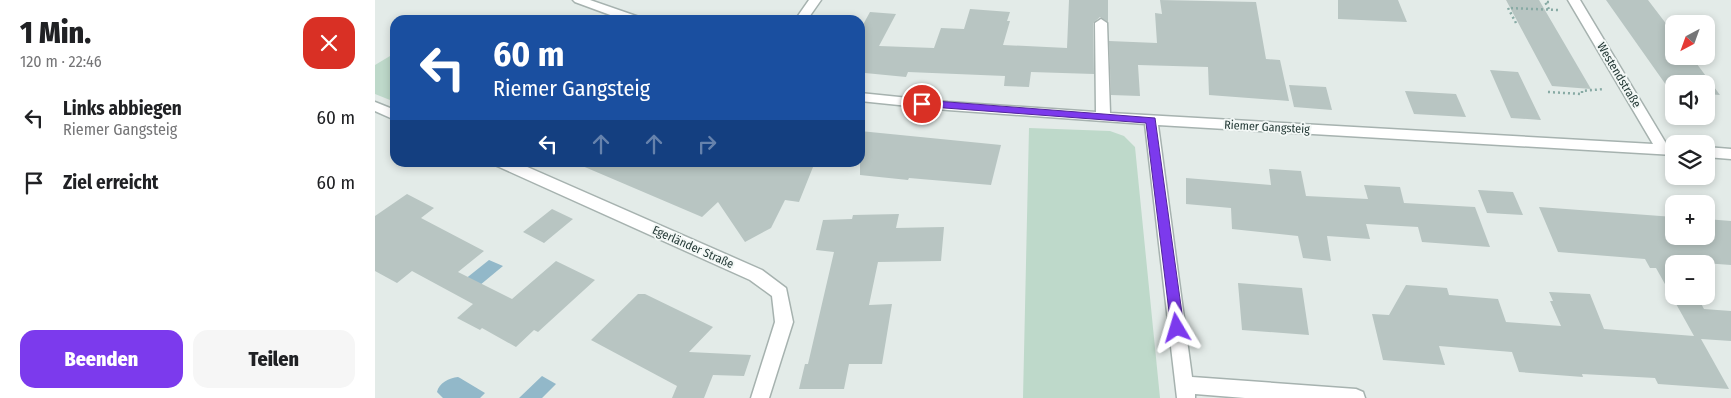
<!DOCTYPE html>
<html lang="de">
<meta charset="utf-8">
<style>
:root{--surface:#fff;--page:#f6f6f6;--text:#202124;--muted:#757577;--accent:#7c3aed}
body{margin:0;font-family:"Fira Sans Condensed",sans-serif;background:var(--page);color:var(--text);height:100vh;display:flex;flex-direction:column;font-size:19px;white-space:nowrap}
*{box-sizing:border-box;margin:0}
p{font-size:16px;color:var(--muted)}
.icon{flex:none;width:28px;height:28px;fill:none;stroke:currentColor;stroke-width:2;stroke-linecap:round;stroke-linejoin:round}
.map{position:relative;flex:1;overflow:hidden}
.side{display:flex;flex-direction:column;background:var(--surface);width:375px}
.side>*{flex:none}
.top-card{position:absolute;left:15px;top:15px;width:475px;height:152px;border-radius:15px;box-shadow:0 2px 8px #0003;background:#1a4fa0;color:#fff;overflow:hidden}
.needle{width:32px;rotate:221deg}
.buttons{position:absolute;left:1290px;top:15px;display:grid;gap:10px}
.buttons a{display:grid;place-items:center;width:50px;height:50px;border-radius:10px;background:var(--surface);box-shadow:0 2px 8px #0003;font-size:25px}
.pin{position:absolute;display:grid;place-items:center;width:42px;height:42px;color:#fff;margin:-21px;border:2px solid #fff;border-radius:50%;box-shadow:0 1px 5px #0007}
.me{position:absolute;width:55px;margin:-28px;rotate:353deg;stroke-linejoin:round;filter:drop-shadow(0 0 4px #0008)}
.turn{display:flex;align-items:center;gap:18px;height:105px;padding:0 20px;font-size:22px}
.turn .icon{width:65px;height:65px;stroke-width:2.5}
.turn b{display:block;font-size:35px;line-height:42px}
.lanes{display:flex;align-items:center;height:48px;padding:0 20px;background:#0003;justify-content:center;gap:25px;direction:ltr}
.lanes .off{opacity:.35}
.round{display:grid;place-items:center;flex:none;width:52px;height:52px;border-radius:15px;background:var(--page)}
.head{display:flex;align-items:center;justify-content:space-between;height:85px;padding:0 20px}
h1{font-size:30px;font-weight:800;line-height:38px}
.cta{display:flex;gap:10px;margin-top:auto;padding:10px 20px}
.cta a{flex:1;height:58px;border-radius:15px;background:var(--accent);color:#fff;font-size:20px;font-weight:800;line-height:58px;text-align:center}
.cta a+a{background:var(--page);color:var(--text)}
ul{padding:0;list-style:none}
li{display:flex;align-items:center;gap:15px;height:65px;padding:0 20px}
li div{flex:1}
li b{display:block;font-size:19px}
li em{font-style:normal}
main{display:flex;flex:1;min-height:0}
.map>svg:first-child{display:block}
</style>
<main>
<section class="side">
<div class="head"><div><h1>1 Min.</h1><p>120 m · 22:46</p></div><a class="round" style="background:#d93025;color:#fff"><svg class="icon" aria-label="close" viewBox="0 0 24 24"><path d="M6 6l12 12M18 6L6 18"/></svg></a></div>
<ul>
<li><svg class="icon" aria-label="left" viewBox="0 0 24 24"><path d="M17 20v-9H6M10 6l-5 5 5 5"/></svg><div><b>Links abbiegen</b><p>Riemer Gangsteig</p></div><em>60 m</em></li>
<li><svg class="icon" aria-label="arrive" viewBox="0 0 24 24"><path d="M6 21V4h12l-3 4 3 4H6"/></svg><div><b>Ziel erreicht</b></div><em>60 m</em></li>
</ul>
<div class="cta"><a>Beenden</a><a>Teilen</a></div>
</section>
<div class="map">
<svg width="1356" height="398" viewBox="0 0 1356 398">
<rect width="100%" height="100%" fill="#e3ebe8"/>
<path fill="#bed9ca" d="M20 53V102L0 94V65Z
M654 128 735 131 749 136 760 147 785 398H648Z"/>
<path fill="#92b8c9" d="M114 260 128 266 93 295 79 288Z
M167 376 181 384 167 398H144Z
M83 377 85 378 110 393 105 398H68L62 392C64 383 74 378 83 377Z"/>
<path fill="#b8c5c2" d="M694 0H733V22L725 17 718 23 719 74 656 72 654 87 629 86 630 76 533 72 531 77 490 73 485 82V30L495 12 521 14 504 46 559 48 566 28 589 29 595 9 635 12 632 21H635L628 45 692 48Z
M785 0 881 2 891 59 905 60 914 101 834 95 833 67 763 65 765 96 736 95 734 41 782 43 780 13 787 14Z
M963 0H1023L1032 22 963 19Z
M1131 0H1164L1216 89 1177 86Z
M1231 0H1273L1299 34V56H1316L1345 95 1331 94V84H1299V92H1296Z
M1115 70 1143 72 1166 120 1136 118Z
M914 85 951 87 957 110 919 107Z
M1030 91 1081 94 1091 117 1039 114Z
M485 131 626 145 616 185 534 178 533 180 485 175Z
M198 162H440L424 202 410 200 396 228 370 242 343 202 327 217Z
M894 169 926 171 931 196 993 199 989 185 1025 187 1029 203 1100 207 1115 247 1047 242 1043 227 991 224 995 239 952 236 956 261 928 258 923 236 857 229 856 208 811 204V178L896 185Z
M1103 190 1138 192 1148 215 1112 213Z
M32 194 59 208 46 218 109 251 83 272 137 299 181 261 220 280 163 332 159 330 141 347 107 328 105 330 82 318 98 304 37 271 22 283 0 271V216Z
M1164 207 1299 217V236H1331V219L1356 221V265L1302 261 1303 264H1299V296H1322L1329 309 1356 311V341L1326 339 1354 389 1283 384 1280 378 1207 374 1208 377 1144 372 1137 352 1064 346 1070 365 1008 360 997 314 1014 315 1031 285 1072 288 1074 295 1123 299 1131 322 1186 326 1175 301H1178L1174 292 1215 294 1229 329 1319 336 1281 268H1275L1270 259 1183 252Z
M177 209 198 219 169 243 148 232Z
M524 214 521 228 569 227 566 261 503 262 494 305 517 304 507 364H474L469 389H424L430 364H433L459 252 441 250 448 220 477 219 478 215Z
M863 283 927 288 934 335 867 330Z
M263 294H270L338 327 314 352 376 355 369 376 338 375 329 398H297L302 386 216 340Z"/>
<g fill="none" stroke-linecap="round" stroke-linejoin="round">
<g stroke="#a6b2af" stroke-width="3">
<path id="minor" d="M198 0H215L264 17 266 20H249L200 2Z
M434 0H446L432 20H420Z
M1193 0H1205L1292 145H1299V155L783 125 817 377 981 389 988 392 990 398H870L820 394V398H802L770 124 573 110 485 101V93L573 102 721 112 720 23 726 19 732 23 735 113 1278 144Z
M0 102 20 110V120L0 111Z
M1331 147 1356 149V159L1331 157Z
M120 162H141L387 270 411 288 418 322 394 398H376L400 322 397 296 375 280 122 166Z"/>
</g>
<path stroke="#87aaa4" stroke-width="2.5" stroke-dasharray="2 3" stroke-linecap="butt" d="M1174 9 1170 2H1175
M1141 23 1133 8 1183 10
M1173 92 1207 94V91L1229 89"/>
<use href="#minor" fill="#fff" fill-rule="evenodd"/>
</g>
<path fill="#7c3aed" stroke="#51269a" d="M547 100 780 118 809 328 807 332 802 334 798 332 796 328 771 123 543 106 542 104Z"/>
<g text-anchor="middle" stroke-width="4" stroke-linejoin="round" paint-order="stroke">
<g font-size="12" fill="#253a37" stroke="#f3f8f6">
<text transform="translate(1244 75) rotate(59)" y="4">Westendstraße</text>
<text transform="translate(892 127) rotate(3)" y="4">Riemer Gangsteig</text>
<text transform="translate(318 247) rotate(24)" y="4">Egerländer Straße</text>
</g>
</g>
</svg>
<div class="buttons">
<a><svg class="needle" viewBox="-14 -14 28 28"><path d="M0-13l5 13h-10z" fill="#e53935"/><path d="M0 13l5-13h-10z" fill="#757577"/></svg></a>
<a><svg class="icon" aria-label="sound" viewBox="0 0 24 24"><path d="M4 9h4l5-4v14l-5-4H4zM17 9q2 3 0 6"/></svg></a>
<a><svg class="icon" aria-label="layers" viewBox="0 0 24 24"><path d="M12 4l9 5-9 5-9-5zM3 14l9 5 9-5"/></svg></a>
<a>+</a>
<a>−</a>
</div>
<div class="pin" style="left:547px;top:104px;background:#d93025"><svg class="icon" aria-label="arrive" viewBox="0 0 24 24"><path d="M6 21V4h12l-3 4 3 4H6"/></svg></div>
<svg class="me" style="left:802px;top:328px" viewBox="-20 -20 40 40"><path d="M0-17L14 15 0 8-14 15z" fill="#7c3aed" stroke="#fff" stroke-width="4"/></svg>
<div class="top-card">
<div class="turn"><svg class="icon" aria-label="left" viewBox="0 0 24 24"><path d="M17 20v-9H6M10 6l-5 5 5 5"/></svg><div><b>60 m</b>Riemer Gangsteig</div></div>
<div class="lanes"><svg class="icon" aria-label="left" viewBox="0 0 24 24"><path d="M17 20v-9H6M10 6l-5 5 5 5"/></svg><svg class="icon off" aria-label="ahead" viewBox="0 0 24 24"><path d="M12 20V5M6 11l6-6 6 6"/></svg><svg class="icon off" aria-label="ahead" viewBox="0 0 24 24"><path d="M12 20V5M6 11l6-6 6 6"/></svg><svg class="icon off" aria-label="right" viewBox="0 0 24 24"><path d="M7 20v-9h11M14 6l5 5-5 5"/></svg></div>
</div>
</div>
</main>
